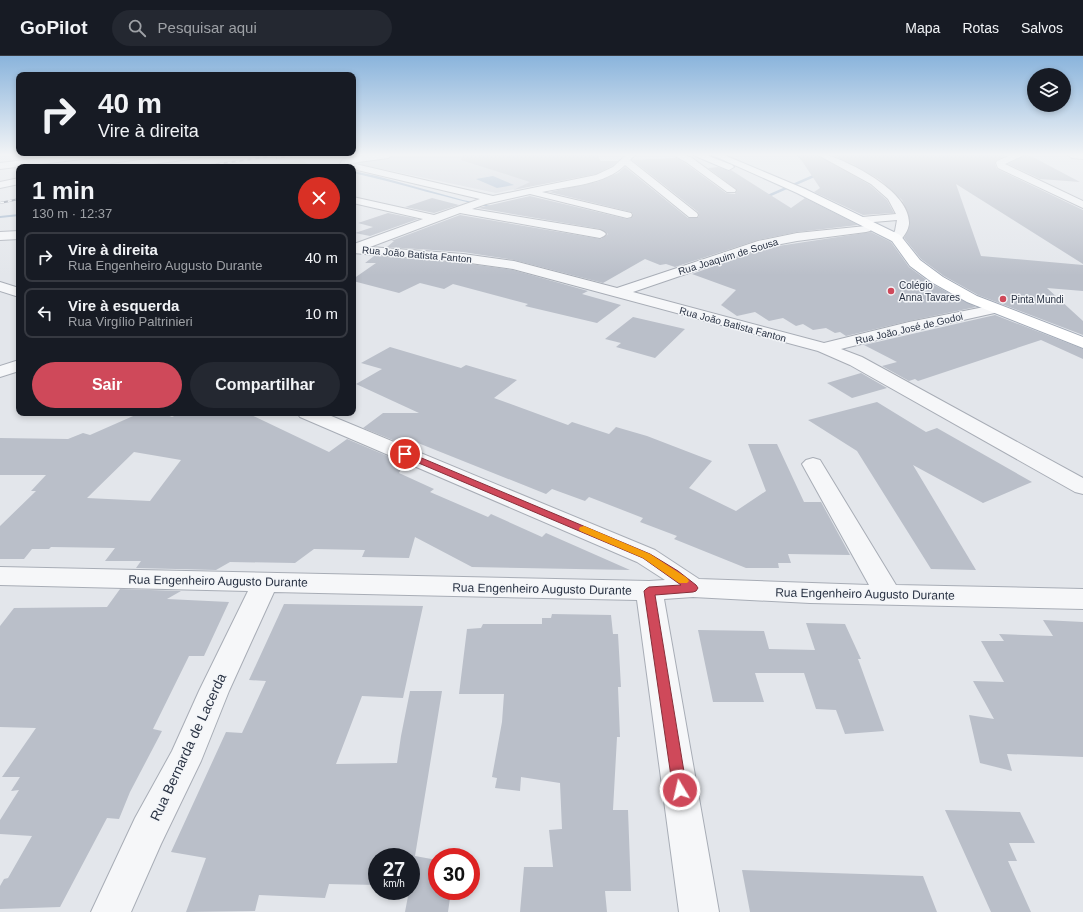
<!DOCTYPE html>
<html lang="pt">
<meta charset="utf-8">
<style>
:root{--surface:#171b24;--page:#242831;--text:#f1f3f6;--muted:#9ea1a6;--line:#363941;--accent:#cf495a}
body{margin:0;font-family:Helvetica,sans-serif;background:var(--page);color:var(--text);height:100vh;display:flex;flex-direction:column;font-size:15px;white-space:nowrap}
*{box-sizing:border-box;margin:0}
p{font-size:13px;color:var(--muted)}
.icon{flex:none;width:22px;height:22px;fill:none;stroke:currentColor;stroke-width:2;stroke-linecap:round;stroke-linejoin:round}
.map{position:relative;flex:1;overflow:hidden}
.drawer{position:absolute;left:16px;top:108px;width:340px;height:252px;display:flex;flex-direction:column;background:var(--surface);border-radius:8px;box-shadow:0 2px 6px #0003}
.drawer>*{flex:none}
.hud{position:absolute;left:16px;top:16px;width:340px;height:84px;border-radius:8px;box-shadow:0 2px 6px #0003;background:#171b24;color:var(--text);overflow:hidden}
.controls{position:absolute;left:1027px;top:12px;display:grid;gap:8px}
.controls a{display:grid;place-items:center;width:44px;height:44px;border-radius:50%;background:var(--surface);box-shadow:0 2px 6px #0003;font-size:20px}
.speed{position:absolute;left:368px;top:792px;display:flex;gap:8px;font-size:20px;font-weight:700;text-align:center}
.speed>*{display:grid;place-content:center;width:52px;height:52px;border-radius:50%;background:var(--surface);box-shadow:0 2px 6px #0003;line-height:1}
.speed small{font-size:10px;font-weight:400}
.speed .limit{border:6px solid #d22;background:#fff;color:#111}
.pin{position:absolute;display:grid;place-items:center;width:34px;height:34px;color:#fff;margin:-17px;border:2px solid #fff;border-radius:50%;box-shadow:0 1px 4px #0007}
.me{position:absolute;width:44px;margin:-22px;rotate:351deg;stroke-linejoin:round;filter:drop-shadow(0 0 3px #0008)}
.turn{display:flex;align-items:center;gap:14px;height:84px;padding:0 16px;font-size:18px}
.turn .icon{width:52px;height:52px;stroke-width:2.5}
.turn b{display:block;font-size:28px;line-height:34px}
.round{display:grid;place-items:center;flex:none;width:42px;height:42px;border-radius:21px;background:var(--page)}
.summary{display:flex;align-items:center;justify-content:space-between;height:68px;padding:0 16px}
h1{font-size:24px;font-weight:800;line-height:30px}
.button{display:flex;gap:8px;margin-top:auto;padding:8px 16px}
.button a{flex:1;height:46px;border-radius:24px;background:var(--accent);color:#fff;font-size:16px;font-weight:800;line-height:46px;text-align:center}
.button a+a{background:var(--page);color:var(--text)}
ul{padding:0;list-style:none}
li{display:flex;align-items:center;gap:12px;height:50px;margin:0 8px 6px;padding:0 8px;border:2px solid var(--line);border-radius:8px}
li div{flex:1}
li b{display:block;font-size:15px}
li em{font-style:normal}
header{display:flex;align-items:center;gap:24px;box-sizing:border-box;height:56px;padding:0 20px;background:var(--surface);border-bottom:1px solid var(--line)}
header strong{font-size:19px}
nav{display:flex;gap:22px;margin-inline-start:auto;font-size:14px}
.search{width:280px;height:36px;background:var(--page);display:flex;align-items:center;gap:10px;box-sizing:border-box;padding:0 14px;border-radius:22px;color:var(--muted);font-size:15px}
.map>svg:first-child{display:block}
</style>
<header>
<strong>GoPilot</strong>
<div class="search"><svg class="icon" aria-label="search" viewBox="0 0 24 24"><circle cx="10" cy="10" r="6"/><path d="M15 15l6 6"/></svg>Pesquisar aqui</div>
<nav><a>Mapa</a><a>Rotas</a><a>Salvos</a></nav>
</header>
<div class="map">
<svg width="1083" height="856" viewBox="0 0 1083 856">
<rect width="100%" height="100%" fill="#e3e6eb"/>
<path fill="#d1d5dd" d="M369 99H596L608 113 496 137 354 107 364 105Z"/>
<path fill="#c8d5c4" d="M301 104 310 109 297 111H248Z"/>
<path fill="#9eb3cb" d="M493 120 514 129 497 132 476 123Z"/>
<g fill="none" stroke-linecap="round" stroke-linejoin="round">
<path fill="#9eb3cb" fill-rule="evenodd" d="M799 99 818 115 817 120 762 144H760V142L815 118V116L796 99Z
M353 115 377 120 463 144 500 152 498 153C449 143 402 128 353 117Z
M19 158V160L0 162V160Z"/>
</g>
<path fill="#babfc9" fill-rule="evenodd" d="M462 99H598L600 105H618L612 110 596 118 513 134 530 126 461 104Z
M798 99H817L870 129 887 144 894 157 863 159 814 136 820 132Z
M832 99H1006L996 104 995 108 997 113 1083 154V208L956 128 981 200 1083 209V235L1047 232 1083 265V279L978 239 944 220 921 203 904 182 910 168 908 156 902 144 880 124 853 108Z
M1025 99H1029L1080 126 1040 123 1008 108Z
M676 102 685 107 726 137 735 138 737 134 708 112 718 111 729 115 731 114 791 152 805 142 858 169 797 176 758 184 675 211 666 208 660 209 645 203 603 227 514 204 463 196 387 191 394 185H391L460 159 601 183 608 178 600 173 478 152 530 140 627 163 631 162 633 158 631 156 549 136 597 126 618 117 625 111 688 162H697L699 160 698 156 632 104Z
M432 142 459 149 434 157 405 151Z
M388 157 418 163 370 180 355 177 373 171 358 167Z
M871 176 891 186 909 211 932 228 976 251 909 265 846 280 840 276 835 277 826 272 813 274 803 268 796 270 783 262 769 265 755 256 737 260 721 249 736 234 692 218 765 192Z
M374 200 463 207 513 214 588 235 582 238 621 249 597 267 525 250 528 248 453 228 444 233 420 227 399 237 353 225V223L376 207H365Z
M995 259 1083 293V303L1041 284 918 325 915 323 909 325 882 310 897 306 864 289Z
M633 261 685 273 655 302 616 291 621 287 605 283Z
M390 291 461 312 466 309 517 324 494 342 568 369 572 366 609 378 616 371 647 380 712 405 689 432 736 455 766 435 748 388H777L804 446H821L850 499 788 498 791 507H778L779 512H746L674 483 677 480 640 466 643 462 589 441 585 445 552 433 546 438 413 385 410 391 363 372 383 357H419L356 328 382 313 361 307Z
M861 317 887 332 852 342 827 327Z
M877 346 926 376 937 372 1032 426 983 447 913 409 976 514 931 513 857 395 808 364Z
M140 357H162L172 361 181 357H247L329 396 347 383 404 407 399 417 434 433 430 436 488 461 491 458 542 481 546 477 630 514 472 511 415 481 409 502 362 501 365 494 314 493 295 507 230 506 216 514 136 512 141 505H105L115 492 51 491 49 493H32L24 503H0V470L36 435H31L46 419H0V382L68 383 83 377 90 379ZM134 396 181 404 150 445 87 442Z
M120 533 181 535 167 543 229 546 204 600H189L153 673 162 675 130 736 119 763 107 762 60 851 0 853V830L4 823 8 822 32 780 0 778V764L19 734 11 735 20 721H2L36 672 0 671V570L14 552 107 551Z
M284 548 423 550 403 642 362 640 336 708 397 707 401 680 410 635H442L415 800 437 804V835H451L448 856H405L409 835H411V801H377V829L329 828 325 842 259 839 255 855 186 856 206 802 171 796 226 676 242 677 266 625 249 624Z
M552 558 611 559 613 578H618L621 631H618L620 681H617L613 754H628L631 835H605L607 856H520L524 811H553L549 774 562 773 560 727 521 721 520 735 495 732 497 722 492 721 502 666 504 638H459L467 573 481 572 483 568H542V562H551Z
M1043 564 1083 566V701L1007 698 1012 715 980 707 969 659 994 663 973 625 1004 626 981 585H1004L999 578 1053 580Z
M806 567 845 568 861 603H858L861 611 884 675 845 678 836 654 816 653 804 617H755L764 646H713L698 574 764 575 769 593 815 594Z
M945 754 1020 756 1035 787H1009L1017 805H1008L1031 856H991Z
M742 814 923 820 937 856H750Z"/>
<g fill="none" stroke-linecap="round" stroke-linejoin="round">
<g stroke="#a8adb6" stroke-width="2">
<path id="minor" d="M66 99H94L90 102 0 113V107Z
M177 99H202L198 102 130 111H106L111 108Z
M368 99H392L388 102 351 107 493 140 596 119 613 111 626 99H635L630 104 697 157 698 159 697 161H689L625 109C605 129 569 130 542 136L631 157 632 159 631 161 627 162 530 138 486 148 472 153 600 174 604 176 606 178 604 180 600 182 460 157 370 191 463 198 514 205 617 232 758 185 797 177 866 170 870 171 872 173 870 175 866 176 797 185 765 191 633 236 824 287 909 266 994 249 999 250 1001 253 999 256 909 276 841 293 862 301 1083 422V438L1075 436 850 309 818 295 513 213 463 206 353 197 354 188 423 163 353 147V141L434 159 480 143 353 113V111H345L340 108 343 103Z
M673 99H685L692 102 736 134 735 136H727L686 106Z
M818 99C822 99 827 99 830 100 854 108 911 137 909 168 908 175 904 180 900 185H892L890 182 895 175 897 164 862 167 856 164 862 161 896 158 888 143 871 128Z
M1011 99H1024L1005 108 1083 145V152L998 112 996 107 997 105Z
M1068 99H1083V103L1072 102Z
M19 122V128L0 132V126Z
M19 175V183L0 184V176Z
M0 226 19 232V241L0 235Z
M19 304V315L0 321V310Z
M297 357H324L655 494 699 523 869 529 802 408 806 404 813 402 820 404 896 529 1083 533V553L810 547 693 541 664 543 719 856H679L637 544 274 536 229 635 201 705 161 788 131 856H91L135 762 172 695 199 635 248 535 0 529V511L649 525 665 524 637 506 300 361Z"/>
</g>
<g stroke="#a2aab7" stroke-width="2">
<path id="major" d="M693 99H706L732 109 734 111 729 114 726 113Z
M712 99H724L805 133 900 179 920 204 943 221 977 240 1083 281V292L967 246 933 227 910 210 892 185 797 137Z"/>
</g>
<use href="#minor" fill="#f6f7f9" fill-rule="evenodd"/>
<use href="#major" fill="#fff" fill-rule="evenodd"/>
<g stroke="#7c8595" stroke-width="2">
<path id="rail" d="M277 102 295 99
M196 111 281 99
M0 147 19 143"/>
</g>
<use href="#rail" stroke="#f3f5f8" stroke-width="1.5" stroke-dasharray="4" stroke-linecap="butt"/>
</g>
<linearGradient id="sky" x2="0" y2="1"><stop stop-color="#8ab4dc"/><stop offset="0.45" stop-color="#f2f4f6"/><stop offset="1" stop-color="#f2f4f6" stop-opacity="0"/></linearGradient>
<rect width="1083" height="219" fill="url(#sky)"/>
<path fill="#cf495a" stroke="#872f3a" d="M405 395 650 498 678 515 696 529 698 532 696 535 693 536 655 539 687 734 685 739 680 741 675 739 673 734 644 535 646 533 649 531 681 529 643 502 402 400 401 398Z"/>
<path fill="#f59e0b" d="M584 470 650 498 687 522 689 525 687 527H679L643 502 580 475 579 473 580 471Z"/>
<g fill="#cf495a" stroke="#f3f5f8" stroke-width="1.5">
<circle cx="891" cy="235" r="4"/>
<circle cx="1003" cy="243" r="4"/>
</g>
<g text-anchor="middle" stroke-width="3" stroke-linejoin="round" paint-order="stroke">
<g font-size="10" fill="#2a3344" stroke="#f3f5f8">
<text transform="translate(417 198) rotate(5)" y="4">Rua João Batista Fanton</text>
<text transform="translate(728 200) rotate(-17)" y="4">Rua Joaquim de Sousa</text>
<text transform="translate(733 268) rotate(15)" y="4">Rua João Batista Fanton</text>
<text transform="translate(909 272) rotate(-13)" y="4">Rua João José de Godoi</text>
</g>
<g font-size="10" fill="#2a3344" stroke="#f3f5f8" text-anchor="start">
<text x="899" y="233">Colégio<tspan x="899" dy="12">Anna Tavares</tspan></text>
<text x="1011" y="247">Pinta Mundi</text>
</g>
<g font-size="12" fill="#2a3344" stroke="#f3f5f8">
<text transform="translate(218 525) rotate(1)" y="4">Rua Engenheiro Augusto Durante</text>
<text transform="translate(542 533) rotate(1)" y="4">Rua Engenheiro Augusto Durante</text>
<text transform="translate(865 538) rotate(1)" y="4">Rua Engenheiro Augusto Durante</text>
</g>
<g font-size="14" fill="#2a3344" stroke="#f3f5f8">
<text transform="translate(188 691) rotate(-65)" y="5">Rua Bernarda de Lacerda</text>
</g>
</g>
</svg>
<div class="controls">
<a><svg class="icon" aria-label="layers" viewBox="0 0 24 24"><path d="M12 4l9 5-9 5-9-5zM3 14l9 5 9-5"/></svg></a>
</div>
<div class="speed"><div>27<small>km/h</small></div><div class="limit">30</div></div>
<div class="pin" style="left:405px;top:398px;background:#d93025"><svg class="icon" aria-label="arrive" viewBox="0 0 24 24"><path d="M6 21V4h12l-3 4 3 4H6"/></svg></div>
<svg class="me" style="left:680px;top:734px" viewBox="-20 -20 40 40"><circle r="17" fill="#cf495a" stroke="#fff" stroke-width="3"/><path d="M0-11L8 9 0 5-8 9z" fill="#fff"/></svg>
<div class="hud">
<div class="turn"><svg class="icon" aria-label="right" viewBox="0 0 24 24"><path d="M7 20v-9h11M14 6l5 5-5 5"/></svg><div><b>40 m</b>Vire à direita</div></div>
</div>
<section class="drawer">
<div class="summary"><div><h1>1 min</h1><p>130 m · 12:37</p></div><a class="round" style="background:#d93025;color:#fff"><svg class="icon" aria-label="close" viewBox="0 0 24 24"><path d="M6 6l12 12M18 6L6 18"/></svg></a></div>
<ul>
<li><svg class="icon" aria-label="right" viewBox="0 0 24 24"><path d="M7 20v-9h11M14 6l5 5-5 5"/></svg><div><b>Vire à direita</b><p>Rua Engenheiro Augusto Durante</p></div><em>40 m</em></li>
<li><svg class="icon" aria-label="left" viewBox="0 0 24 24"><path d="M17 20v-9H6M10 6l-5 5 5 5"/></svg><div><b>Vire à esquerda</b><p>Rua Virgílio Paltrinieri</p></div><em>10 m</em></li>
</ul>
<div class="button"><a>Sair</a><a>Compartilhar</a></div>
</section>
</div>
